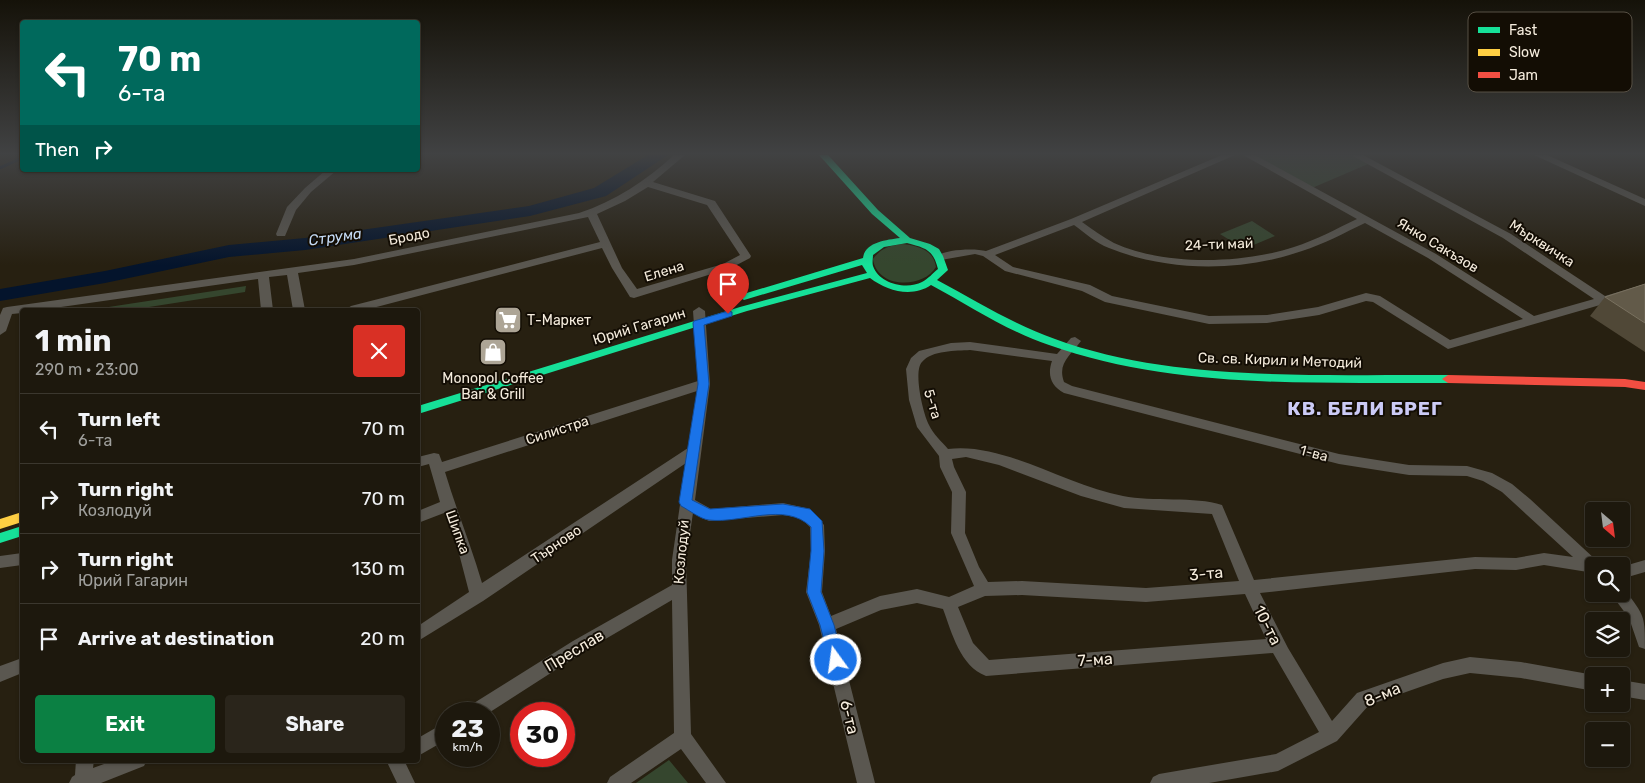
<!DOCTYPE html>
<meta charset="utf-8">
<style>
:root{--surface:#1d180d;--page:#2a251b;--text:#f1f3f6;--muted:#a0a09d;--line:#3b372e;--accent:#0b8043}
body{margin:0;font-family:Rubik,sans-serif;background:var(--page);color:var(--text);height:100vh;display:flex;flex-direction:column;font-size:19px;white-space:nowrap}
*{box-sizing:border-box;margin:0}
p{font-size:16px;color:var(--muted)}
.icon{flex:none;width:28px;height:28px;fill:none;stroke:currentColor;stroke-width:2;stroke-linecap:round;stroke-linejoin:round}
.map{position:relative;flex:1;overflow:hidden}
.side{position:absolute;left:20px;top:308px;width:400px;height:455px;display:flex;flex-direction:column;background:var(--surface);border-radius:5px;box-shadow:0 1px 4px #0004,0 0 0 1px var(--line)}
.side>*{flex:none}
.top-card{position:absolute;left:20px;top:20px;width:400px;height:152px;border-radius:5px;box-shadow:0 1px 4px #0004,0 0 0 1px var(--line);background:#00695c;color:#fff;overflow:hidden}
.needle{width:32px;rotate:152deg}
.tools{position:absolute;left:1585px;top:502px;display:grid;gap:10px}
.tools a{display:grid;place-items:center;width:45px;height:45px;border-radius:5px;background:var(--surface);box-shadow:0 1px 4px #0004,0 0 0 1px var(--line);font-size:25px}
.speed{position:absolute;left:435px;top:702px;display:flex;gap:10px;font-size:25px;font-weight:700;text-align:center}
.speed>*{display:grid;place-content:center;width:65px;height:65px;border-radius:50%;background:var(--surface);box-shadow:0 1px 4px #0004,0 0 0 1px var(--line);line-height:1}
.speed small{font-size:12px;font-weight:400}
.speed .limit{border:8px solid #d22;background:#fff;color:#111}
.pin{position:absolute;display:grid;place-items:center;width:42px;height:42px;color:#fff;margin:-51px -21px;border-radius:50% 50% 50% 0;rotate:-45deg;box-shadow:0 0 5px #0007}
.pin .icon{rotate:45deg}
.me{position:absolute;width:55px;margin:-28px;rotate:346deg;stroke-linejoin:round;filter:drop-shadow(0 0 4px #0008)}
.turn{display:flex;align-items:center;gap:18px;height:105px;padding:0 15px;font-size:22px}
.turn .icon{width:65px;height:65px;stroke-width:2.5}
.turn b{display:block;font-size:35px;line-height:42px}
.then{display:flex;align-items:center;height:48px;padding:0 15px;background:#0003;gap:10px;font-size:19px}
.round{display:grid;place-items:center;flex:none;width:52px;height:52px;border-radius:5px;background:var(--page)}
.headline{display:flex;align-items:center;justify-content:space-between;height:85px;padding:0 15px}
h1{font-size:30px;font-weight:700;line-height:38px}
.button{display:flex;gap:10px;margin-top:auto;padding:10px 15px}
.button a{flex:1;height:58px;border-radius:5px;background:var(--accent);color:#fff;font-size:20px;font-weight:700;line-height:58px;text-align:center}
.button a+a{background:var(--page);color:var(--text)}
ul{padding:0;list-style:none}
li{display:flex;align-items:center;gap:15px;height:70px;padding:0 15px;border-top:1px solid var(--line)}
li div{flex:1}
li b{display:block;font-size:19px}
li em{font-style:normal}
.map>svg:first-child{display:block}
</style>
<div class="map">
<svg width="1645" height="783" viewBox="0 0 1645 783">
<rect width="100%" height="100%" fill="#272011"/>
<path fill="#35462e" d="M1255 155H1352L1368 164 1312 188Z
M1252 221 1275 236 1244 249 1220 234Z
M902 244C918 246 933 249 936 267 923 289 877 289 873 259 881 248 889 246 902 244Z
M246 286 245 292 130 310H89Z
M669 760 688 783H636Z"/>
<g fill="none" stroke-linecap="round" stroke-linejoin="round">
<path stroke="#04142c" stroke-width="3" d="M0 168 22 158"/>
<path fill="#04142c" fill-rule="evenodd" d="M648 155H668L606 196 530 216 305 250 229 257 105 283 0 301V289L105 271 229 245 305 238 529 206 594 188Z"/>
<path fill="#5a5750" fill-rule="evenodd" d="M674 155H685L653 182 715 201 751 256 750 258 731 268 634 298 630 297 612 268 602 248 365 310H345L351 306 600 242 588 217 354 265 298 273 305 310H293L287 275 269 277 273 310H261L258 279 40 310H22V313L12 314 6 331 0 335V315L3 308 7 307 354 259 579 213C615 201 646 181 674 155ZM648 187 707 205 740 255 723 264 637 289 622 268 597 214 625 201Z
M1222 155H1235L1082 222C1092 229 1103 237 1114 243 1165 266 1242 264 1294 247 1316 240 1336 229 1357 219L1243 155H1255L1436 254 1534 316 1594 299 1503 238 1351 155H1363L1511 234 1605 296 1645 284V292L1448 349 1373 302 1366 301 1319 315 1267 323 1209 324 1105 302 1082 291 1005 271 983 256 975 254 941 260 936 257C944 249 975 248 986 251L1071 219ZM1365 223 1428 258 1523 319 1450 340 1380 296 1366 293 1318 307 1267 315 1209 316 1112 296 1090 285 1013 267 995 255 1074 225C1085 233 1096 243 1109 248 1168 272 1242 272 1302 251 1324 244 1344 233 1365 223Z
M1534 155H1547L1645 199V206Z
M326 170H337L311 192 296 210 285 236H277L276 234 287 207 305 188Z
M699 307 705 311 710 384 695 500 711 509 783 503 810 509 824 525 825 551 822 592 831 616 880 596 917 589 949 597 974 586 951 533 952 492 940 467 939 456 917 427 909 400 906 369 911 358 919 351 951 343 970 342 1057 354 1071 338 1075 337 1081 341C1071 355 1057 363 1064 382L1072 386 1339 454 1409 465 1467 466 1492 473 1512 484 1530 499 1596 560 1601 562 1603 566H1594V573L1544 565 1516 570 1475 569 1260 593 1288 648 1332 721 1357 693 1443 663 1470 657 1521 662 1594 675 1597 676H1594V691L1521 678 1470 673 1443 679 1369 705 1337 741 1278 771 1209 783H1150L1153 777 1159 774 1276 754 1319 732 1273 653 986 676C960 666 952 633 943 609L917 603 881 610 836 629 875 783H857L819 625 806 592 811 551 810 527 801 518 783 515 709 521 693 513 686 560 691 734 726 783H706L681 749 631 783H607L610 777 674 733 672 600 585 651 487 714H464L466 708 573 641 672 585V560L686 463 483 601 418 641V626L469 592 456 542 444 513 418 523V511L440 502 429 464 418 467V457L434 453 439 454 442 462 698 381 693 311ZM970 350 1052 361C1047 375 1051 386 1064 393L1339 464 1409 475 1467 476 1483 481 1502 492 1573 557 1544 553 1516 558 1475 557 1254 580 1222 505C1195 496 1152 502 1123 496 1067 486 1004 442 948 449 942 442 933 434 929 425 923 414 913 371 922 362 932 350 956 351 970 350ZM697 391 688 448 482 583C471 545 456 509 445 472ZM966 457 999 465 1081 496 1124 508 1212 514 1239 581 1146 588 1022 581 988 582 979 567 965 533 966 492 954 467 952 459ZM1245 594 1266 639 989 660 973 643 958 607 985 596 1022 595 1146 602Z
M22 553V565L0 568V556Z
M1645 560V572L1621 579V567Z
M1621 588 1624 589C1645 616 1645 616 1645 649L1639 647 1629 618 1611 594H1621Z
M22 658V673L0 682V666Z
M1621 680 1645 684V700L1621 696Z
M446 722V740L418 756V738Z
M76 760H94L93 768 115 760H147L144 766 101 783H69L72 777 75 775Z
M386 760H404L415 783H397Z"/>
<path fill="#16e098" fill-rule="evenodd" d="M819 155H828L878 210 910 238 930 244 939 249 943 256 948 270 937 280C976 301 1013 324 1055 339 1174 383 1322 374 1448 375L1454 379 1448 383C1315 382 1176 390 1049 345 1007 331 970 306 931 285 912 298 887 291 870 278L747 311 418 414V406L740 307 867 273 862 265 744 300 739 297 740 295 863 258C865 242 886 240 900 238L872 214ZM907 243C925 248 933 249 938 269 933 273 928 279 922 282 907 290 879 284 873 266 872 263 873 258 873 255L884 247Z
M22 526V536L0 543V533Z"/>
<path fill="#ffcf43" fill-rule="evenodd" d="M22 512V522L0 529V519Z"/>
<path fill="#f24e42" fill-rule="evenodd" d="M1448 375 1625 379 1645 382V390L1625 387 1448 383 1442 379Z"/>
</g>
<path fill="#504837" d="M1645 284V352L1590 316 1605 297Z"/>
<path fill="#625a49" stroke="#797160" d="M1645 284V323L1605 297Z"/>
<linearGradient id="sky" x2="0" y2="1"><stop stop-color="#151209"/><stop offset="0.58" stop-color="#414243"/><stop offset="1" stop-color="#414243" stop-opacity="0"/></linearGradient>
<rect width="1645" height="265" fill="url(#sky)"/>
<path fill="#1a73e8" stroke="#114b97" d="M728 311 732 312V316L704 325 709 384 692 500 710 509 783 504 810 509 822 521 824 551 821 592 834 625 843 660 841 665 836 667 831 665 829 660 820 625 807 592 811 551V527C785 501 741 524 709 520 700 519 689 510 681 506L679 502 698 384 693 323 694 321Z"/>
<defs>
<g id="supermarket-square" transform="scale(1.4375)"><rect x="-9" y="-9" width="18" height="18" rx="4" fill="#ada596" stroke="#130d04"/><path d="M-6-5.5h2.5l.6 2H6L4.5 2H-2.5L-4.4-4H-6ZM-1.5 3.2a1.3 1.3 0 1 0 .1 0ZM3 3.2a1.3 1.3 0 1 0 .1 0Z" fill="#fff"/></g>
<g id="shop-square" transform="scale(1.4375)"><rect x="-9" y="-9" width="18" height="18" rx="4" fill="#ada596" stroke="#130d04"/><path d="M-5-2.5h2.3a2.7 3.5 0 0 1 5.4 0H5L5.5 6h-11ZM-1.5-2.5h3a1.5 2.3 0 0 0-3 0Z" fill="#fff"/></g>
</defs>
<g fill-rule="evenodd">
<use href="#supermarket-square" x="508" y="320"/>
<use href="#shop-square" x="493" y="352"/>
</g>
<g text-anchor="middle" stroke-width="4" stroke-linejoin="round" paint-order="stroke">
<g font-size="14" fill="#f5ecdd" stroke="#130d04">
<text transform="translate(409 236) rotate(-11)" y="5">Бродо</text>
<text transform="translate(1542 243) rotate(33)" y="5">Мърквичка</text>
<text transform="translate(1219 244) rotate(-2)" y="5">24-ти май</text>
<text transform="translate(1438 245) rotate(31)" y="5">Янко Сакъзов</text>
<text transform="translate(664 271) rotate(-17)" y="5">Елена</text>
<text transform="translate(639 326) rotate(-17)" y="5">Юрий Гагарин</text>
<text transform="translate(1280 360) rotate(2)" y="5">Св. св. Кирил и Методий</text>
<text transform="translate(933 404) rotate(73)" y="5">5-та</text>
<text transform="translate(557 430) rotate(-18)" y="5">Силистра</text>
<text transform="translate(1314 453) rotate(15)" y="5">1-ва</text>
<text transform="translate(458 532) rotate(70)" y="5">Шипка</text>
<text transform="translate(556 544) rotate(-34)" y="5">Търново</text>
<text transform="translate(681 552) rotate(-85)" y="5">Козлодуй</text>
</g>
<g font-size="14" fill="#f5ecdd" stroke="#130d04" text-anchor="start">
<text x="527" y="325">Т-Маркет</text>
<text x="493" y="383" text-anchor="middle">Monopol Coffee<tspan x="493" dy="16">Bar &amp; Grill</tspan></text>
</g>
<g font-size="15" font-style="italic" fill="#c4daf5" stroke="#130d04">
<text transform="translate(335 237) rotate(-8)" y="5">Струма</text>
</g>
<g font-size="16" fill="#f5ecdd" stroke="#130d04">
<text transform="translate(1206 573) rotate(-5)" y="6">3-та</text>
<text transform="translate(1268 625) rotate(63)" y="6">10-та</text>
<text transform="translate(574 650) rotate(-31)" y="6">Преслав</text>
<text transform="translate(1095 659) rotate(-4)" y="6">7-ма</text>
<text transform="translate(1382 694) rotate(-23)" y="6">8-ма</text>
<text transform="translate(850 717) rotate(76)" y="6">6-та</text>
</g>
<g font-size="19" font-weight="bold" letter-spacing="1" fill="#cbcaf6" stroke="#130d04">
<text x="1365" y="415">КВ. БЕЛИ БРЕГ</text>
</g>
</g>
<rect x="1468" y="12" width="164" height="80" rx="8" fill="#130d04" stroke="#575045" stroke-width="1"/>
<rect x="1478" y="27" width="22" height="6" fill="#16e098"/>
<rect x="1478" y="49" width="22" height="7" fill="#ffcf43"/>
<rect x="1478" y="72" width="22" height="6" fill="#f24e42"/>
<g font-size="14" fill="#f5ecdd">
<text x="1509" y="35">Fast</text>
<text x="1509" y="57">Slow</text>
<text x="1509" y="80">Jam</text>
</g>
</svg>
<div class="tools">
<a><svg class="needle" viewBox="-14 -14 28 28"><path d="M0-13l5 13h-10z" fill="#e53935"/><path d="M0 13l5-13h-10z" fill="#a0a09d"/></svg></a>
<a><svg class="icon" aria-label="search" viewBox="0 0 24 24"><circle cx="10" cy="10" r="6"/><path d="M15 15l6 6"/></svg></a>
<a><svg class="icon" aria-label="layers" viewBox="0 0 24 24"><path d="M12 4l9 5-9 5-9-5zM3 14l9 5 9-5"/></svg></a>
<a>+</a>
<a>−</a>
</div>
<div class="speed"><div>23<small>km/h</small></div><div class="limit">30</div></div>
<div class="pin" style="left:728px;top:314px;background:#d93025"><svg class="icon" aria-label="arrive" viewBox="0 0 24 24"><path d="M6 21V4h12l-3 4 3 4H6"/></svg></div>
<svg class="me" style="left:836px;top:660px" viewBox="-20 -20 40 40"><circle r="17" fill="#1a73e8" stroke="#fff" stroke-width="3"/><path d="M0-11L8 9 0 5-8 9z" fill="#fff"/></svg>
<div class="top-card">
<div class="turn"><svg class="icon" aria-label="left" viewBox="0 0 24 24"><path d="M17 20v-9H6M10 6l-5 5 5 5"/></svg><div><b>70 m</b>6-та</div></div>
<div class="then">Then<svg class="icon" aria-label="right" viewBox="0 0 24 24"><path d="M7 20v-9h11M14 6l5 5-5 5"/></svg></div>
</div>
<section class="side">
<div class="headline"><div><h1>1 min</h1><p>290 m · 23:00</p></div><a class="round" style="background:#d93025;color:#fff"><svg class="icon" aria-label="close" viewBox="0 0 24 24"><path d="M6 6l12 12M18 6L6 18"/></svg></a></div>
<ul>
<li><svg class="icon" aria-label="left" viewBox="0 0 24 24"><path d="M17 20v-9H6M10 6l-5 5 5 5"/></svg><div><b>Turn left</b><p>6-та</p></div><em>70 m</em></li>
<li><svg class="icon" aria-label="right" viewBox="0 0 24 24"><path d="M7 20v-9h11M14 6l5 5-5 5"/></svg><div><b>Turn right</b><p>Козлодуй</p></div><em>70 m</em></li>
<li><svg class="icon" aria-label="right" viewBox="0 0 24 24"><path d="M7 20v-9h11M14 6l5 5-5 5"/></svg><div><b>Turn right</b><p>Юрий Гагарин</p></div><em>130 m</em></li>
<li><svg class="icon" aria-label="arrive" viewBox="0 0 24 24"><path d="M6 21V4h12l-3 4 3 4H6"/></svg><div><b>Arrive at destination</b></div><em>20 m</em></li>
</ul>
<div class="button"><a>Exit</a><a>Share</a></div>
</section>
</div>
